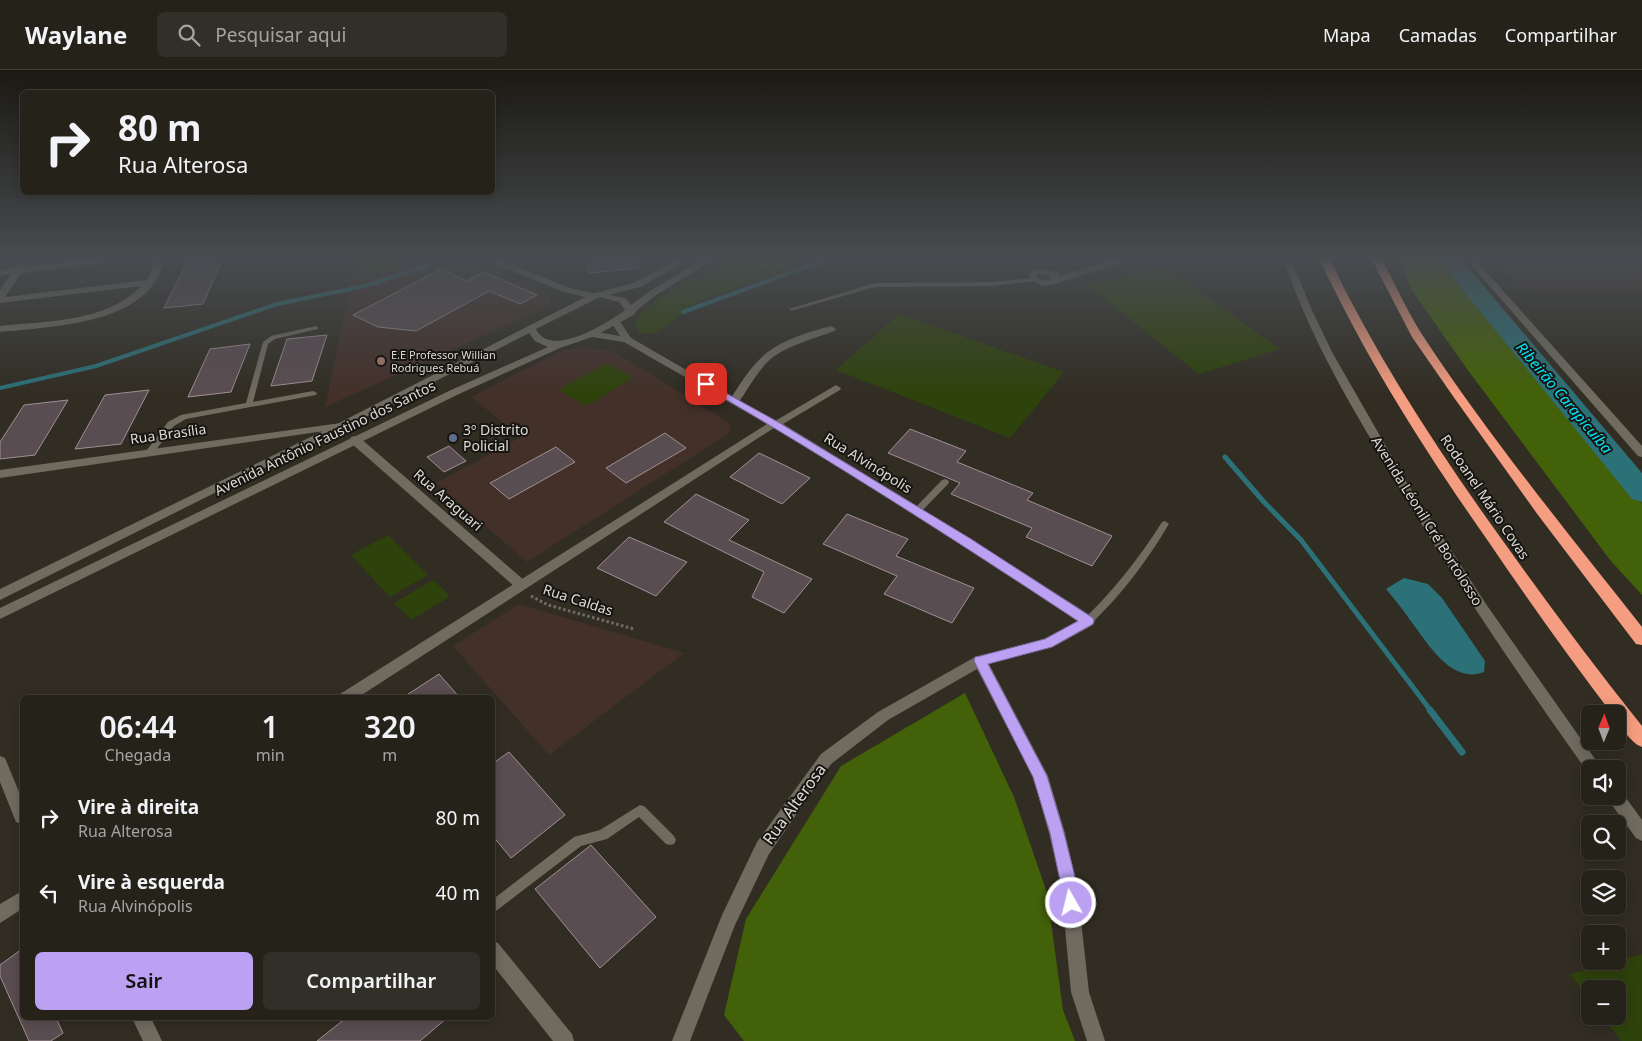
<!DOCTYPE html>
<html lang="pt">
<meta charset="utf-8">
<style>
:root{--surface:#25221a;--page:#312f27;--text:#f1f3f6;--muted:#a3a4a2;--line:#423f39;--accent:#bca0f2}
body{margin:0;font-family:"Noto Sans",sans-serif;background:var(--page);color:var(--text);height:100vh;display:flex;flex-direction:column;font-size:19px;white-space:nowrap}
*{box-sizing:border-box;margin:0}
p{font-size:16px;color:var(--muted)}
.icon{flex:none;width:28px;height:28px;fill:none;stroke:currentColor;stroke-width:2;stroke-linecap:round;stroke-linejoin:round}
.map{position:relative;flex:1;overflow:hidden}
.details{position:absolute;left:20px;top:625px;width:475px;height:325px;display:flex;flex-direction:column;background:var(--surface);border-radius:8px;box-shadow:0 2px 12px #0003,0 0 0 1px var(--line)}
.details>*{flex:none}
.top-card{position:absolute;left:20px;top:20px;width:475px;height:105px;border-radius:8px;box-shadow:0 2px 12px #0003,0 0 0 1px var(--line);background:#25221a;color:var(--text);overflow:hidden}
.needle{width:32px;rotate:1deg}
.tools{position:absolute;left:1581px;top:635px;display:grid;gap:10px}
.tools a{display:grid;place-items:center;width:45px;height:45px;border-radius:8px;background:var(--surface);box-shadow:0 2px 12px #0003,0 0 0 1px var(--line);font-size:25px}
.pin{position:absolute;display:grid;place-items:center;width:42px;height:42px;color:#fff;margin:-21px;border-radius:10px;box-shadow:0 2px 8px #0006}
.me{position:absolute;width:55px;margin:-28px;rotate:352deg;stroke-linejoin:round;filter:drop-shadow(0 0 4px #0008)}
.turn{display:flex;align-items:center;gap:18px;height:105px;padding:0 15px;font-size:22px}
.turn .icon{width:65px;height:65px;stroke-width:2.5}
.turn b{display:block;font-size:35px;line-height:42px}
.eta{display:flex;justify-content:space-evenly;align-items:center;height:85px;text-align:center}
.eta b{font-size:30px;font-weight:600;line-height:35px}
.primary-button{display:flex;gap:10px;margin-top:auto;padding:10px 15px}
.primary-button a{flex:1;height:58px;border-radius:8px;background:var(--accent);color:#111;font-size:20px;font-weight:600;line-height:58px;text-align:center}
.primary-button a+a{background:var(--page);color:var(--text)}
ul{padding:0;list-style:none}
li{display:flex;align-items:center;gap:15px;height:75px;padding:0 15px}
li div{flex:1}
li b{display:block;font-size:19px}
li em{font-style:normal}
header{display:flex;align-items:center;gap:30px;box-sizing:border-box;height:70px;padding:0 25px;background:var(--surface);border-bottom:1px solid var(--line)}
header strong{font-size:24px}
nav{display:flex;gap:28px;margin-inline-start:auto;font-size:18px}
.search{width:350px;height:45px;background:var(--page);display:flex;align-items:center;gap:12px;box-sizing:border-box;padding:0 18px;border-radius:8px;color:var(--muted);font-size:19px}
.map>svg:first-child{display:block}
</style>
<header>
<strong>Waylane</strong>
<div class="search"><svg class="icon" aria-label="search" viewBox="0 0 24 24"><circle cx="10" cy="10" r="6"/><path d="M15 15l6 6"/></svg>Pesquisar aqui</div>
<nav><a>Mapa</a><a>Camadas</a><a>Compartilhar</a></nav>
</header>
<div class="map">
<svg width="1642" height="971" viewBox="0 0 1642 971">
<rect width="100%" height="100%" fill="#312d23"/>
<path fill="#433029" d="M356 188H462L540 217 550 228V235L325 337Z
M1491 188H1630L1642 198V222L1517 218Z
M585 277 615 282 729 353 731 362 527 492 436 413 521 367 471 327 563 280Z
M519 534 684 583 549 685 453 576Z"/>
<path fill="#2e420c" d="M362 188H398L396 202 358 206Z
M731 188H811L776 204 701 230 657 263H639L635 255 638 245 662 226Z
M1162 195 1280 279 1199 304 1087 215Z
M899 244 1064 302 1010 368 836 300Z
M606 293 633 308 586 336 559 320Z
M388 465 428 505 390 527 351 485Z
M433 510 450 526 412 550 394 533Z
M1642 884V971H1621L1602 946H1618V919H1590V931L1570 904Z"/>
<path fill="#436108" d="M1398 188H1442L1535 308 1642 433V525L1610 490 1467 299 1411 219Z
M965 623 1014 727 1047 823 1063 940 1075 971H744L724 945 746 849 841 696Z"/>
<path fill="#2c7078" d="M1404 508 1428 514 1442 528 1485 591 1484 602C1451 615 1427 572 1410 550 1403 539 1394 529 1386 519Z"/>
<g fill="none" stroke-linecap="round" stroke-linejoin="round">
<path stroke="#2c7078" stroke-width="4" d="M683 242 830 188
M0 318 96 296 277 234 365 216 426 196"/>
<path stroke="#2c7078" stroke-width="5" d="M1225 387 1263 431 1301 470 1431 641"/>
<path stroke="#2c7078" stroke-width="7" d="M1430 640 1462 682"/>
<path fill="#2c7078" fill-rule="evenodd" d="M1437 188H1460L1642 403V432L1632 429Z"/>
</g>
<path fill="#5a4d51" stroke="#9f9095" d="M189 188H223L203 234 164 238Z
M587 188H639V198L589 203Z
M441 199 467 211 484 202 537 225 520 234 489 221 416 261 378 257 353 245Z
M327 265 312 311 271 316 287 269Z
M250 274 231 322 188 327 210 279Z
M149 320 121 374 75 379 105 325Z
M68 330 35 385 0 389V372L24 335Z
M910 359 966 381 957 392 1033 423 1027 430 1112 466 1092 496 1026 467 1032 458 951 424 960 413 888 383Z
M665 363 686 378 626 413 606 398Z
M449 376 466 391 444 402 427 387Z
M556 377 575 392 509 429 490 413Z
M759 383 784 395 810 408 782 434 730 407Z
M696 424 749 450 729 470 812 509 784 543 752 527 764 502 664 452Z
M847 444 908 469 896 486 974 518 952 553 884 524 897 506 823 474Z
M629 467 687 492 656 526 597 498Z
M439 604 460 628H402Z
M509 682 565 745 511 788 492 765V694Z
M591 775 656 847 600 898 535 819Z
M22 879V948H56L63 963 51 971H29L0 906V895Z
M346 948H447L420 971H317Z"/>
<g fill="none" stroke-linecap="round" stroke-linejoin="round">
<path stroke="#706d64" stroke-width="3" stroke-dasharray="2.5 2.5" stroke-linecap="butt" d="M531 526 548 535 634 559"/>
<path fill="#6f6b5f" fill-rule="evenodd" d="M1034 208 1037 210 1036 211 991 216 875 217 794 240 792 241 789 239 875 213 991 212Z
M316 256 318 257V259L275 269 268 274 253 332 313 321 317 323 316 325 186 349 174 356 153 384H147L146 382 147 380 168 352 181 345 246 333 263 272 271 266Z
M945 409 948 410 949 412 948 414 920 443H914L913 441 914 439 942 410Z
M1165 451 1169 454C1147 491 1122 524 1091 554H1085L1083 551 1085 548C1115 519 1140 487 1162 452Z
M640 735 644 736 674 766 676 770 674 774 670 775 666 774 639 747 607 769 581 776 492 844V830L574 767 600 760Z"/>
<path fill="#6f6b5f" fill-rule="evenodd" d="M22 188H31L25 197 97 188H125L121 191 21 203 5 227 147 210 156 188H164C162 195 160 204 156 210 130 255 46 257 0 262V256C46 251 108 252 141 216L0 233V220L11 204 0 206V200L15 198Z
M1119 188H1136L1055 214 1042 216 1029 209V203C1037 197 1047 200 1057 202L1060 206ZM1042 204 1050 206 1051 209 1043 210 1037 208V205Z
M831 256 836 259 834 261C814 269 791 274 773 287 758 299 749 318 738 333H730L729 331C739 316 748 300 761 288 778 271 808 262 831 256Z
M836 315 841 318 840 320 783 354 971 469 1093 547 1095 551 1093 555 1053 577 989 594 1048 706 1065 763 1077 815 1089 922 1105 971H1087L1071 922 1061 815 1049 763 1033 707 977 599 888 650 831 694 769 784 735 855 690 971H672L722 845 757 772 821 684 878 642 975 587 1044 569 1077 551 963 475 770 354Z
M341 353 346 356 345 358 0 408V400Z
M355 366 359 367 525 511 526 514 525 517H515L351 373 350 370 351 367Z
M0 686 5 688 22 729V754L16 752 0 712Z
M492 870 498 873 572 964 574 971H553L492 894Z
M132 948H151L162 971H143Z"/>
<path fill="#6f6b5f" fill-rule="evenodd" d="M481 188H494L570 218 597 224 599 226 594 229 564 222Z
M616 249 619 250 631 268 780 354 357 628H338L340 624 767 354 624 272 592 267 587 264 592 261 620 266 611 252Z
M22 821V839L0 853V834Z"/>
<path fill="#6f6b5f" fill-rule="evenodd" d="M680 188H691L640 217 609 225 625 228 631 235 650 221 705 188H716L656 225 636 241 635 244 595 266 560 278 459 324 0 549V538L451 320 548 277 535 271 529 263 345 358 0 530V519L337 354 591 224 634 213ZM600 227 619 232 625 240C608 253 550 289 536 259Z
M1283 188H1291L1310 236 1332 282 1407 413 1486 534 1602 699H1590L1589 704C1514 599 1442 493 1378 381 1341 319 1306 257 1283 188Z
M1465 188H1474L1642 376V387L1638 386Z
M1618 720 1621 721 1642 750V771L1636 768 1609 731 1607 726H1618Z"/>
<path fill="#f59d80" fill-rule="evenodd" d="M1319 188H1329C1378 289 1438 381 1503 471 1548 534 1594 596 1642 656V677C1631 673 1618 655 1618 644H1612C1569 587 1528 530 1488 471 1425 381 1366 289 1319 188Z
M1371 188H1381C1396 215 1408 244 1425 269 1491 369 1568 463 1642 557V575L1636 574 1538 445 1455 329 1412 267Z"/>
</g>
<linearGradient id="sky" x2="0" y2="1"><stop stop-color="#1b1913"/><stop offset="0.58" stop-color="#484c50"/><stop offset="1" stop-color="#484c50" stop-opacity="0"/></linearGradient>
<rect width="1642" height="324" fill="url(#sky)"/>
<path fill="#bca0f2" stroke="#7a689d" d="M706 312 778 352 971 469 1093 548 1094 551 1093 554 1052 577 988 594 1047 706 1064 763 1077 815 1079 833 1077 839 1071 841 1066 839 1050 763 1033 707 974 591 975 587 980 586 1045 569 1078 551C955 470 831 390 703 316V313Z"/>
<circle fill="#8d6e63" stroke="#171511" stroke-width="2" cx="381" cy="291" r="5"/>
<circle fill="#5c6f8a" stroke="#171511" stroke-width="2" cx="453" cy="368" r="5"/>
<g text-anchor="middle" stroke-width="4" stroke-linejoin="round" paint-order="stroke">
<g font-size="11" fill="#dddbd4" stroke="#171511" text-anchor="start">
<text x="391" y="289">E.E Professor Willian<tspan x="391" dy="13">Rodrigues Rebuá</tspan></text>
</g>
<g font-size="14" fill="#dddbd4" stroke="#171511" text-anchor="start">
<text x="463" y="365">3º Distrito<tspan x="463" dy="16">Policial</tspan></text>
</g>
<g font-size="14" fill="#dddbd4" stroke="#171511">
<text transform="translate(168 364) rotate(-8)" y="5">Rua Brasília</text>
<text transform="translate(325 368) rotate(-26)" y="5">Avenida Antônio Faustino dos Santos</text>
<text transform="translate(868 393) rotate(32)" y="5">Rua Alvinópolis</text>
<text transform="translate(1485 427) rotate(56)" y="5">Rodoanel Mário Covas</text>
<text transform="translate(448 430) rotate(41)" y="5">Rua Araguari</text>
<text transform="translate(1427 451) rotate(58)" y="5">Avenida Léonil Cré Bortolosso</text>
<text transform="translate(578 530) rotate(18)" y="5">Rua Caldas</text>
</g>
<g font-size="15" font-style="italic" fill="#00e6fa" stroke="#171511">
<text transform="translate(1564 328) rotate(50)" y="5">Ribeirão Carapicuíba</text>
</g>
<g font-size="16" fill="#dddbd4" stroke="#171511">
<text transform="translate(794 734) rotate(-54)" y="6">Rua Alterosa</text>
</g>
</g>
</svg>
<div class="tools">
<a><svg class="needle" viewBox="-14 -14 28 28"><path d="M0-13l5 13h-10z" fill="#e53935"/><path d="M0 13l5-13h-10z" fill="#a3a4a2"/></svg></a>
<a><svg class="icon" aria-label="sound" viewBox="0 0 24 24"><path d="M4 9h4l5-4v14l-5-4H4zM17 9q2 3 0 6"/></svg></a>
<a><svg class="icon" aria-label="search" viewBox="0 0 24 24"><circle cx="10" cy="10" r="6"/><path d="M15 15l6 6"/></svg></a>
<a><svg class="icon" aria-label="layers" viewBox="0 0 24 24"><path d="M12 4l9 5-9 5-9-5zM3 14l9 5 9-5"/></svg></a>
<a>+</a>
<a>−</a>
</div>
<div class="pin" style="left:706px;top:314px;background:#d93025"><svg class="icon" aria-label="arrive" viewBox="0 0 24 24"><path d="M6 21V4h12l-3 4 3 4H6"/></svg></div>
<svg class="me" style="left:1071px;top:833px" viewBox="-20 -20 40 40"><circle r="17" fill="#bca0f2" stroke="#fff" stroke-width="3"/><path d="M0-11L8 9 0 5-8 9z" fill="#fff"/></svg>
<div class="top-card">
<div class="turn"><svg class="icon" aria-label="right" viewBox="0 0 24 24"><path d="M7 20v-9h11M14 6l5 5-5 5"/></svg><div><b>80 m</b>Rua Alterosa</div></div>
</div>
<section class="details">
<div class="eta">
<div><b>06:44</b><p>Chegada</p></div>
<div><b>1</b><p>min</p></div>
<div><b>320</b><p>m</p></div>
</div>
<ul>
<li><svg class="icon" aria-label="right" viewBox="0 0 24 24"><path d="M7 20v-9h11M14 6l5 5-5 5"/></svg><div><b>Vire à direita</b><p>Rua Alterosa</p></div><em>80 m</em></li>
<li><svg class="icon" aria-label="left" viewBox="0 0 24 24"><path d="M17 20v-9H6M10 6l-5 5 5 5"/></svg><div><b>Vire à esquerda</b><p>Rua Alvinópolis</p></div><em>40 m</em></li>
</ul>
<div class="primary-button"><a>Sair</a><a>Compartilhar</a></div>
</section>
</div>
